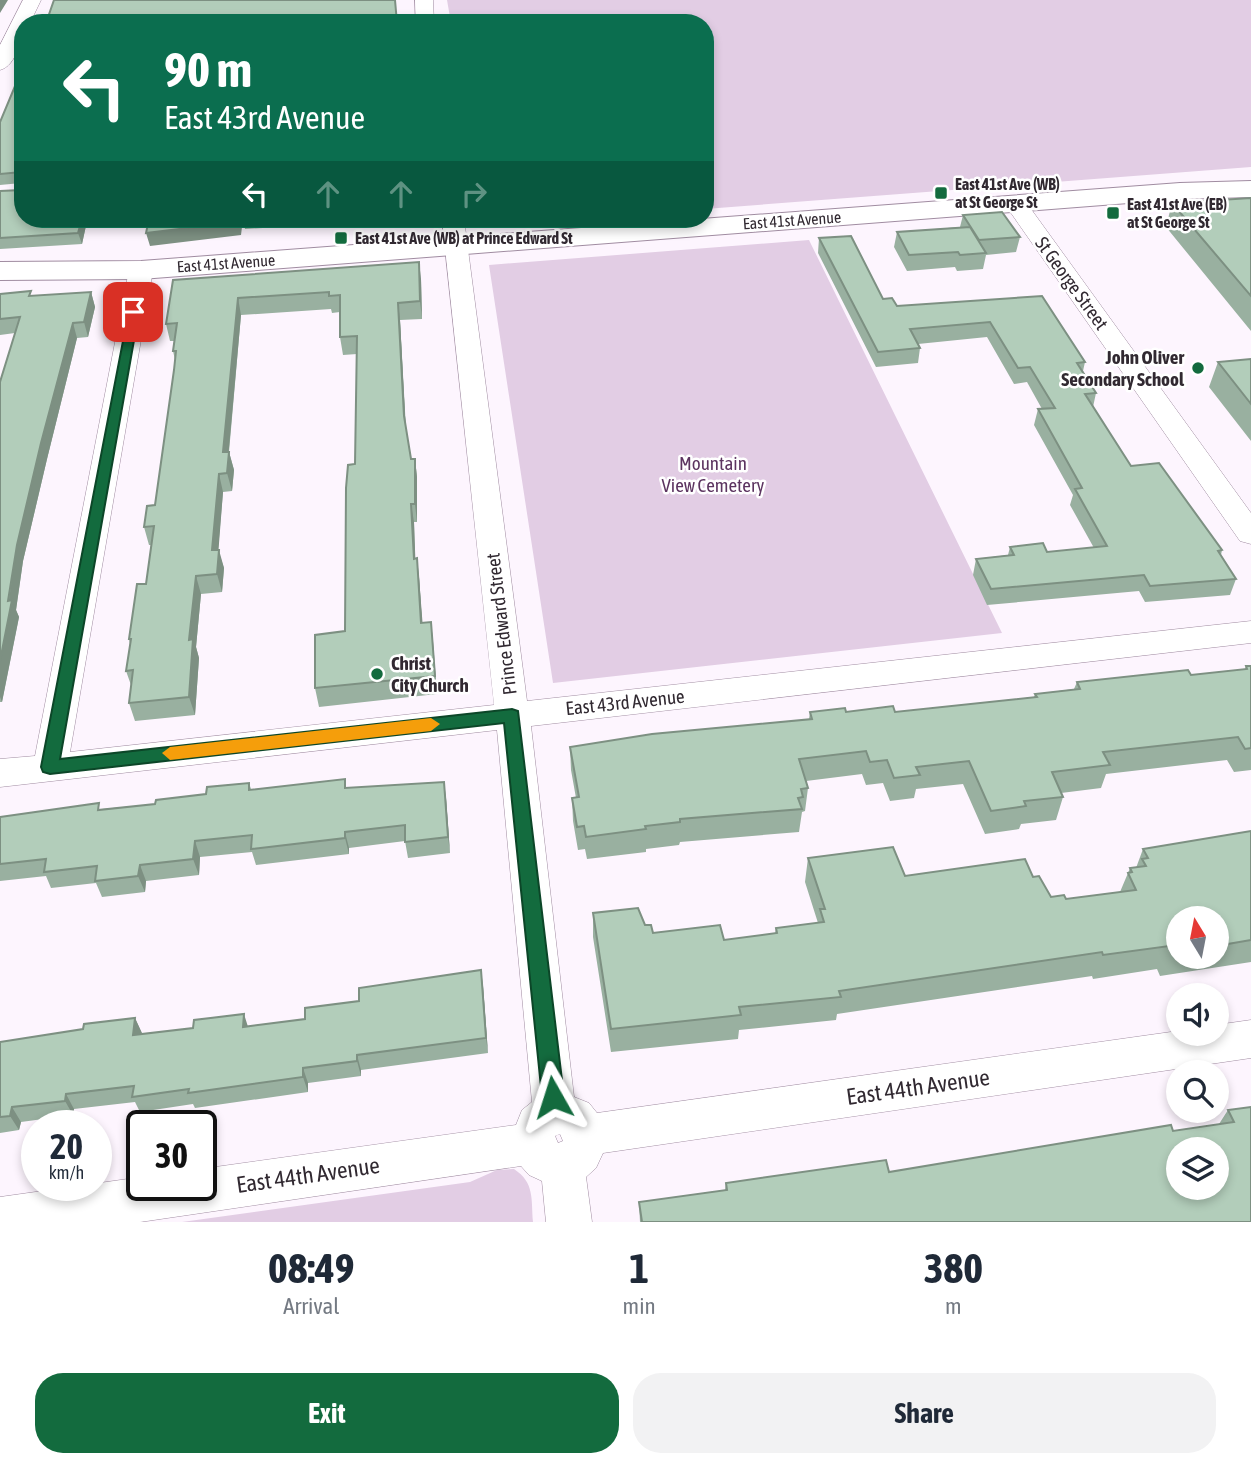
<!DOCTYPE html>
<style>
:root{--surface:#fff;--page:#f2f2f3;--text:#1f2937;--muted:#747a83;--accent:#136b3e}
body{margin:0;font-family:"Asap Condensed",sans-serif;background:var(--page);color:var(--text);height:100vh;display:flex;flex-direction:column;font-size:26px;white-space:nowrap}
*{box-sizing:border-box;margin:0}
p{font-size:23px;color:var(--muted)}
.icon{flex:none;width:38px;height:38px;fill:none;stroke:currentColor;stroke-width:2;stroke-linecap:round;stroke-linejoin:round}
.map{position:relative;height:1222px;overflow:hidden}
.sheet{display:flex;flex-direction:column;background:var(--surface);flex:1}
.sheet>*{flex:none}
.hud{position:absolute;left:14px;top:14px;width:700px;height:214px;border-radius:28px;box-shadow:0 4px 10px #0003;background:#0b6e4f;color:#fff;overflow:hidden}
.needle{width:46px;rotate:350deg}
.buttons{position:absolute;left:1166px;top:906px;display:grid;gap:14px}
.buttons a{display:grid;place-items:center;width:63px;height:63px;border-radius:50%;background:var(--surface);box-shadow:0 4px 10px #0003;font-size:35px}
.speed{position:absolute;left:21px;top:1110px;display:flex;gap:14px;font-size:35px;font-weight:700;text-align:center}
.speed>*{display:grid;place-content:center;width:91px;height:91px;border-radius:50%;background:var(--surface);box-shadow:0 4px 10px #0003;line-height:1}
.speed small{font-size:18px;font-weight:400}
.speed .limit{border:4px solid #111;border-radius:10px;background:#fff;color:#111}
.pin{position:absolute;display:grid;place-items:center;width:60px;height:60px;color:#fff;margin:-30px;border-radius:14px;box-shadow:0 4px 10px #0006}
.me{position:absolute;width:77px;margin:-38px;rotate:354deg;stroke-linejoin:round;filter:drop-shadow(0 0 5px #0008)}
.turn{display:flex;align-items:center;gap:24px;height:147px;padding:0 35px;font-size:32px}
.turn .icon{width:91px;height:91px;stroke-width:2.5}
.turn b{display:block;font-size:49px;line-height:60px}
.lanes{display:flex;align-items:center;height:66px;padding:0 35px;background:#0003;justify-content:center;gap:35px;direction:ltr}
.lanes .off{opacity:.35}
.eta{display:flex;justify-content:space-evenly;align-items:center;height:119px;text-align:center}
.eta b{font-size:42px;font-weight:700;line-height:49px}
.action{display:flex;gap:14px;margin-top:auto;padding:14px 35px}
.action a{flex:1;height:80px;border-radius:28px;background:var(--accent);color:#fff;font-size:28px;font-weight:700;line-height:80px;text-align:center}
.action a+a{background:var(--page);color:var(--text)}
.map>svg:first-child{display:block}
</style>
<div class="map">
<svg width="1251" height="1222" viewBox="0 0 1251 1222">
<rect width="100%" height="100%" fill="#fdf5fe"/>
<path fill="#e2cde4" d="M447 0H1251V167L705 209V23H451Z
M809 240 1002 633 553 683 489 265Z
M514 1169C535 1183 531 1199 533 1222H182L470 1182 497 1170Z"/>
<g fill="none" stroke-linecap="round" stroke-linejoin="round">
<g stroke="#a08ca1" stroke-width="1">
<path id="minor" d="M23 0H41L30 23H23C23 38 16 66 0 70V45Z
M415 0H433L434 23H416Z
M1015 196 1023 198 1251 513V544L1240 541 1004 203Z
M442 219H464L527 701 1251 621V643L531 726 574 1097 589 1103 597 1113 1178 1031V1034H1216V1025L1251 1020V1058L603 1153 596 1168 586 1177 592 1222H546L542 1181 529 1175 521 1166 140 1222H0V1197L142 1177V1185H201V1169L516 1125 522 1110 532 1102 497 730 0 787V759L35 756 129 270 133 265H149L153 270 70 752 494 705ZM560 1134 563 1141 558 1143 555 1136Z"/>
</g>
<g stroke="#a08ca1" stroke-width="2">
<path id="major" d="M1251 181V197L1180 199 141 279 0 280V262L141 261 1180 183Z"/>
</g>
<use href="#minor" fill="#fff" fill-rule="evenodd"/>
<use href="#major" fill="#fff" fill-rule="evenodd"/>
</g>
<path fill="#99b0a0" fill-rule="evenodd" d="M23 67V219H87V221L82 244 0 249V191L21 190V183L0 185V122Z
M1251 198V331L1166 227 1172 203Z
M963 215 1020 237 1016 252 986 255 983 269 957 271 955 267 907 271 894 247 897 232 960 227Z
M243 219H420L245 229Z
M819 238 883 299 897 306 1042 296 1085 362 1083 371 1096 393 1093 407 1131 466 1222 550 1221 555 1236 579 1230 595 1145 602 1139 591 987 605 973 575 976 559 1008 555 1010 547 1047 552 1094 548 1070 505 1073 495 1034 425 1038 409H1042L1027 382 1014 384 987 337 918 344 920 348 918 363 876 367 818 253Z
M421 279 422 319 400 320 406 429 411 459H415L417 477V522H414L415 559 419 577 422 623 431 622 437 694 319 707 315 688 345 631 355 464 357 354 343 355 340 337V312L332 313 331 309 241 315 229 452 234 470 232 491 223 492 218 550 224 568 222 592 201 594 196 647 199 658 195 715 135 721 129 703 131 685 126 671 130 644 129 639 146 584 151 545H149L144 527 155 505 174 370 175 360 173 351 174 341H170L166 324 173 280Z
M91 292 95 307 88 337 77 338 47 459 23 561 16 610 19 617 2 702H0V382L15 333 0 335V294L32 296Z
M1251 359V441L1209 387 1218 362Z
M1246 666H1251V770L1234 772 1227 760 1106 774 1101 788 1061 793 1063 797 1056 820 1021 824 1019 829 985 834 963 784 916 789 914 798 890 801 883 783 866 785 862 774 806 781 808 788 805 811 802 812 799 832 680 842 679 845 646 849V852L587 859 585 849 578 850 573 821 572 798H576L571 770 570 747 809 719 810 712H895L1034 697 1035 694 1074 689 1077 682 1191 675 1245 669Z
M249 783 251 789 347 788 446 798 450 853 408 858 405 841 349 848V854L256 865 252 852 200 857 199 875 146 881 145 892 102 897 96 883 51 888 46 876 0 881V817L102 809 155 804 206 794Z
M1251 831V962L1160 976 1157 969 1093 979 1092 976 837 1014 836 1020 739 1030 738 1039 611 1052 593 937V913L645 925 653 933 724 940 775 934 776 928 818 923 805 882 808 858 905 876 1033 877 1051 897 1066 899 1120 892 1128 873 1130 868H1136L1143 849ZM1178 919H1216V957H1178Z
M483 986 488 1053 361 1070V1076L308 1083V1092L195 1108 193 1104 140 1112 135 1102 74 1109 73 1115 21 1122 19 1130 0 1133V1042L83 1029 135 1018 142 1034 248 1026 305 1019Z
M1251 1107V1222H640L639 1202 725 1190 726 1183 889 1172 1219 1124 1228 1110Z"/>
<path fill="#7d9082" d="M0 0H8L0 13Z
M82 219H87V221L82 244 78 233Z
M239 219H243L241 235 150 246 146 233Z
M419 262 421 279 422 319 420 301Z
M91 292 95 307 88 337 84 322Z
M238 298 241 315 227 470 223 452Z
M398 303 400 320 406 434 404 416Z
M73 323 77 338 47 459 23 561 16 610 19 617 2 702 0 697V661L17 545 41 443Z
M229 452 234 470 232 491 227 473Z
M415 459 417 477V522L415 504Z
M219 474 223 492 217 569 212 550Z
M411 504 414 522 416 577 414 559Z
M219 550 224 568 222 592 217 574Z
M417 558 419 577 424 642 421 623Z
M196 576 201 594 196 647 199 658 195 715 189 697V640Z
M431 622 433 641 437 694 435 676Z
M444 782 446 798 450 853 448 837Z
M345 832 349 848V854L345 838Z
M195 841 200 857 199 875 193 859Z
M140 865 146 881 145 892 138 876Z
M481 970 483 986 488 1053 486 1038Z
M244 1014 249 1030 243 1027Z
M135 1018 142 1033 140 1051 133 1035Z
M357 1055 361 1070V1076L357 1061Z
M303 1068 308 1083V1092L303 1077Z
M66 1094 74 1109 73 1115 65 1101Z
M12 1107 21 1122 19 1130 10 1116Z"/>
<path fill="#b2cdba" stroke="#7d9082" stroke-width="2" fill-rule="evenodd" d="M54 0H395L397 23H46Z
M23 67V204L21 210H23V219H82L78 233 0 238V191L21 190V172L0 174V122Z
M1251 198V296L1172 203Z
M1002 212 1020 237 979 240 963 215Z
M149 219H239L238 222 146 233Z
M970 227 986 253 960 255 958 252 909 255 897 232Z
M851 236 883 299 892 298 897 306 1042 296 1085 362 1077 363 1096 393 1085 394 1131 466 1159 463 1222 550 1218 551 1236 579 1150 586 1144 575 991 589 976 559 1014 555 1010 547 1043 543 1047 552 1107 546 1075 489 1082 488 1038 409 1055 408 1030 367 1018 368 990 322 910 329 920 348 878 352 819 238Z
M419 262 420 301 398 303 404 416 411 459H415V504H411L414 559 417 558 421 623 431 622 435 676 315 688V635L345 631 346 488 348 465 355 464 357 336 340 337V295L329 296V292L238 298 223 452H229L227 473 219 474 212 550H219L217 574 196 576 189 640 193 639 189 697 129 703 133 670 126 671 131 639H129L137 584H146L154 526 144 527 147 506 155 505 174 370 176 351H173L177 323 166 324 173 280Z
M31 291 29 296 91 292 84 322 73 323 41 443 17 545 8 601 12 600 0 661V382L20 317 0 319V294Z
M1251 359V404L1218 362Z
M1246 666H1251V748L1245 749 1238 737 1103 752 1110 765 1052 772 1063 797 1024 801 1026 806 991 811 969 761 916 767 920 775 894 778 887 760 870 762 866 751 799 759 808 788 801 789 803 797 798 798 802 809 680 819V822L645 826 646 829 586 837 584 826 577 827 572 798 579 797 570 747 652 734 812 719 810 712 845 708 846 712 893 706 895 712 1037 697 1035 694 1080 689 1077 682 1188 670 1191 675 1247 669Z
M345 779V788L444 782 448 837 405 842V825L345 832V838L251 849 252 835 195 841 193 859 140 865 138 876 95 881 97 866 44 872 46 859 0 864V817L99 803 98 810 155 804 156 800 206 794 207 787 249 783V790Z
M1251 831V940L1216 946V919H1178V951L1172 952 1169 946 1103 955 1102 952 839 991 841 997 739 1007 741 1015 611 1029 593 913 638 908 645 925H651L653 933 720 925 724 940 777 933 776 928 824 922 820 909H825L808 858 893 847 905 876 1025 859 1033 877 1039 876 1051 897 1064 895 1066 899 1136 890 1128 873 1132 872 1130 868 1146 866 1142 859 1148 858 1143 849Z
M481 970 486 1038 357 1055V1061L303 1068V1077L188 1093 189 1089 132 1097 134 1086 66 1094 65 1101 12 1107 10 1116 0 1117V1042L83 1029 84 1024 135 1018 133 1035 193 1028 194 1020 244 1014 243 1027 305 1019V1008L359 1001V988Z
M1251 1107V1222H642L639 1202 727 1190 726 1183 886 1160 889 1172 1171 1125 1173 1131 1234 1122 1228 1110ZM1178 1150H1216V1188H1178Z"/>
<path fill="#136b3e" stroke="#0c4628" stroke-width="2" d="M129 310 139 312 60 759 512 709 518 711 564 1097 561 1104 553 1107 545 1104 542 1097 504 723 50 774 43 772 41 767Z"/>
<path fill="#f59e0b" d="M431 718 440 724 431 731 170 760 162 753 170 747Z"/>
<g fill="#136b3e" stroke="#fff" stroke-width="2.5">
<rect x="934" y="186" width="14" height="14" rx="3.5"/>
<rect x="1106" y="206" width="14" height="14" rx="3.5"/>
<rect x="334" y="231" width="14" height="14" rx="3.5"/>
<circle cx="1198" cy="368" r="7"/>
<circle cx="377" cy="674" r="7"/>
</g>
<g text-anchor="middle" stroke-width="5" stroke-linejoin="round" paint-order="stroke">
<g font-size="16" font-weight="bold" fill="#312931" stroke="#fff" text-anchor="start">
<text x="955" y="190">East 41st Ave (WB)<tspan x="955" dy="18">at St George St</tspan></text>
<text x="1127" y="210">East 41st Ave (EB)<tspan x="1127" dy="18">at St George St</tspan></text>
<text x="355" y="244">East 41st Ave (WB) at Prince Edward St</text>
</g>
<g font-size="16" fill="#312931" stroke="#fff">
<text transform="translate(792 220) rotate(-4)" y="6">East 41st Avenue</text>
<text transform="translate(226 263) rotate(-4)" y="6">East 41st Avenue</text>
</g>
<g font-size="19" fill="#312931" stroke="#fff">
<text transform="translate(1072 283) rotate(54)" y="7">St George Street</text>
<text transform="translate(501 624) rotate(-97)" y="7">Prince Edward Street</text>
<text transform="translate(625 702) rotate(-6)" y="7">East 43rd Avenue</text>
</g>
<g font-size="19" font-weight="bold" fill="#312931" stroke="#fff" text-anchor="end">
<text x="1184" y="364">John Oliver<tspan x="1184" dy="22">Secondary School</tspan></text>
<text x="391" y="670" text-anchor="start">Christ<tspan x="391" dy="22">City Church</tspan></text>
</g>
<g font-size="19" fill="#5c3460" stroke="#fff">
<text x="713" y="470">Mountain<tspan x="713" dy="22">View Cemetery</tspan></text>
</g>
<g font-size="23" fill="#312931" stroke="#fff">
<text transform="translate(918 1087) rotate(-8)" y="8">East 44th Avenue</text>
<text transform="translate(308 1175) rotate(-8)" y="8">East 44th Avenue</text>
</g>
</g>
</svg>
<div class="buttons">
<a><svg class="needle" viewBox="-14 -14 28 28"><path d="M0-13l5 13h-10z" fill="#e53935"/><path d="M0 13l5-13h-10z" fill="#747a83"/></svg></a>
<a><svg class="icon" aria-label="sound" viewBox="0 0 24 24"><path d="M4 9h4l5-4v14l-5-4H4zM17 9q2 3 0 6"/></svg></a>
<a><svg class="icon" aria-label="search" viewBox="0 0 24 24"><circle cx="10" cy="10" r="6"/><path d="M15 15l6 6"/></svg></a>
<a><svg class="icon" aria-label="layers" viewBox="0 0 24 24"><path d="M12 4l9 5-9 5-9-5zM3 14l9 5 9-5"/></svg></a>
</div>
<div class="speed"><div>20<small>km/h</small></div><div class="limit">30</div></div>
<div class="pin" style="left:133px;top:312px;background:#d93025"><svg class="icon" aria-label="arrive" viewBox="0 0 24 24"><path d="M6 21V4h12l-3 4 3 4H6"/></svg></div>
<svg class="me" style="left:553px;top:1097px" viewBox="-20 -20 40 40"><path d="M0-17L14 15 0 8-14 15z" fill="#136b3e" stroke="#fff" stroke-width="4"/></svg>
<div class="hud">
<div class="turn"><svg class="icon" aria-label="left" viewBox="0 0 24 24"><path d="M17 20v-9H6M10 6l-5 5 5 5"/></svg><div><b>90 m</b>East 43rd Avenue</div></div>
<div class="lanes"><svg class="icon" aria-label="left" viewBox="0 0 24 24"><path d="M17 20v-9H6M10 6l-5 5 5 5"/></svg><svg class="icon off" aria-label="ahead" viewBox="0 0 24 24"><path d="M12 20V5M6 11l6-6 6 6"/></svg><svg class="icon off" aria-label="ahead" viewBox="0 0 24 24"><path d="M12 20V5M6 11l6-6 6 6"/></svg><svg class="icon off" aria-label="right" viewBox="0 0 24 24"><path d="M7 20v-9h11M14 6l5 5-5 5"/></svg></div>
</div>
</div>
<section class="sheet">
<div class="eta">
<div><b>08:49</b><p>Arrival</p></div>
<div><b>1</b><p>min</p></div>
<div><b>380</b><p>m</p></div>
</div>
<div class="action"><a>Exit</a><a>Share</a></div>
</section>
